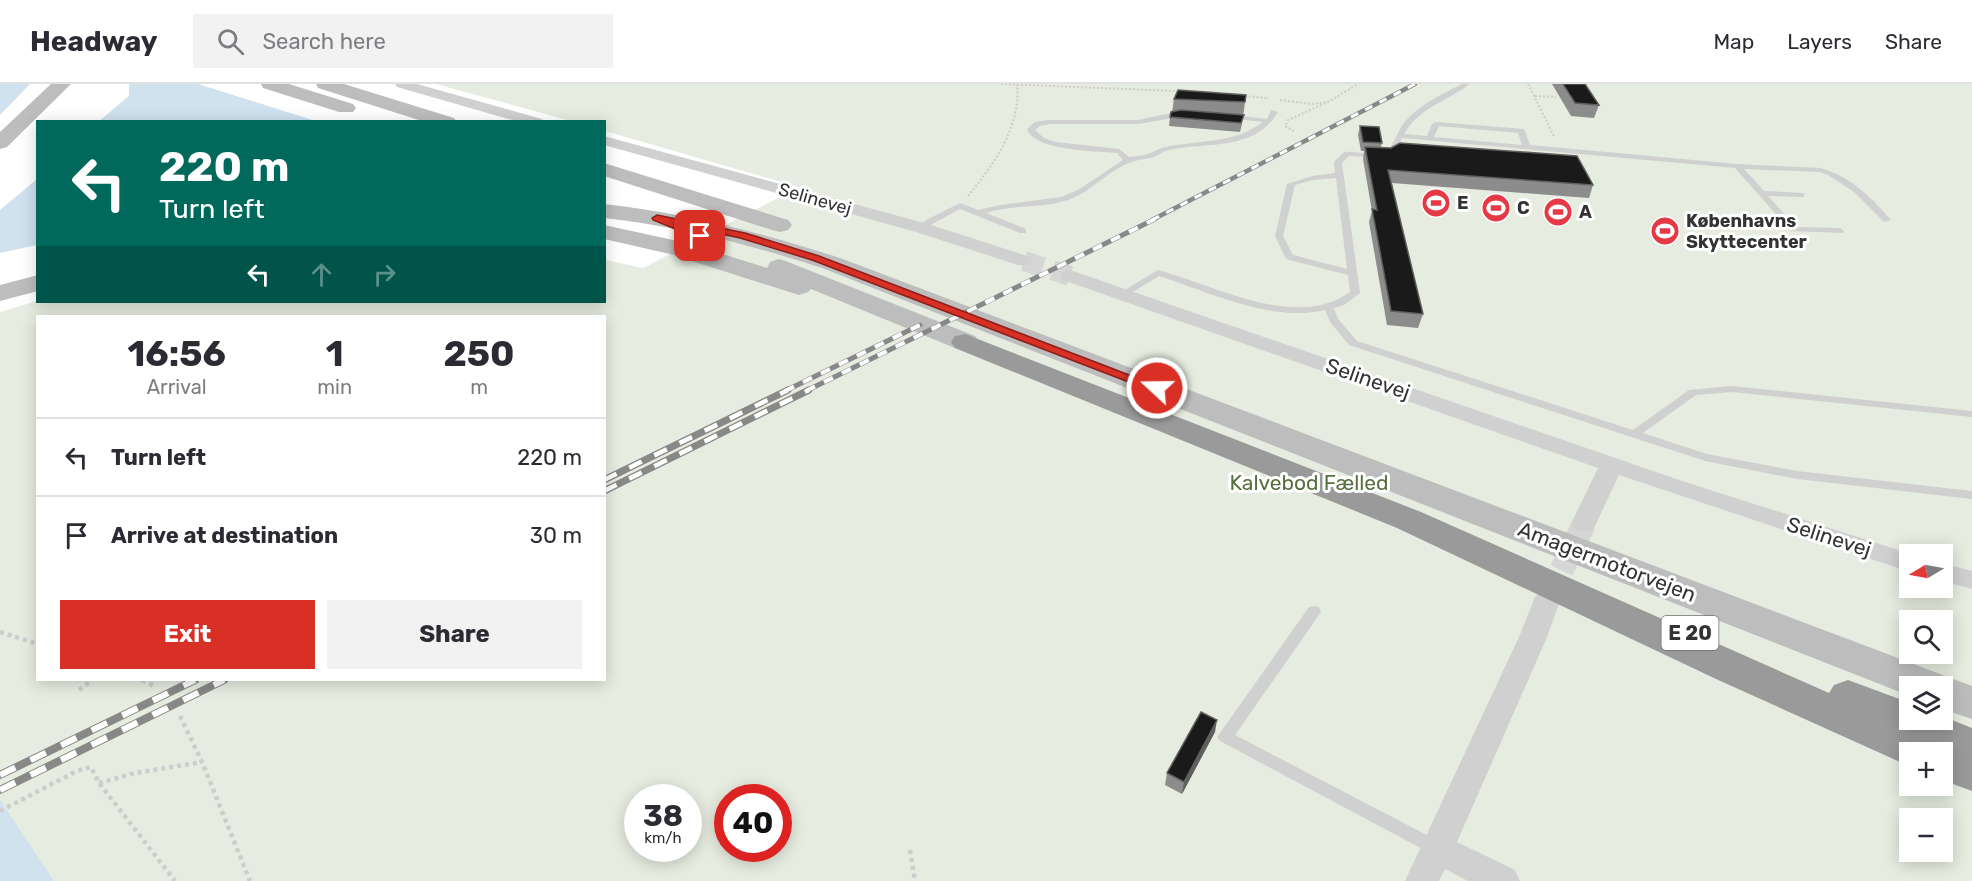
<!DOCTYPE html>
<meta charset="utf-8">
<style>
:root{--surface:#fff;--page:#f2f2f3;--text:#2b2b33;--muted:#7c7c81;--line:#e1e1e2;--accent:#d93025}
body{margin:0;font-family:Rubik,sans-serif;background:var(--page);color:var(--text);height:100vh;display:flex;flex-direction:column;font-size:22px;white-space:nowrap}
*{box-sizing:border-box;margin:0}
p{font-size:20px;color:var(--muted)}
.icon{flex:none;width:33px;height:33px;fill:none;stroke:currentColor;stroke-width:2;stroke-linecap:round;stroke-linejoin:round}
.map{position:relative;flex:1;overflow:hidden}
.sheet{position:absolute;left:36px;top:231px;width:570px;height:366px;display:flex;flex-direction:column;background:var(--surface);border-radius:0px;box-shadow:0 3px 15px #0003}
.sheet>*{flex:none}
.banner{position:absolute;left:36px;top:36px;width:570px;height:183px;border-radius:0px;box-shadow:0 3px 15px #0003;background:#00695c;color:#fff;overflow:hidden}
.needle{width:39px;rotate:260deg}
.fabs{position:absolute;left:1899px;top:460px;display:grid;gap:12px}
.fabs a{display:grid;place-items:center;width:54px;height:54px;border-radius:0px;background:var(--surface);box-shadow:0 3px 15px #0003;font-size:30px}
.speed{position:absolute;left:624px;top:700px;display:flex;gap:12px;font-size:30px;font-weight:700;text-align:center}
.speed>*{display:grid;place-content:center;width:78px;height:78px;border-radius:50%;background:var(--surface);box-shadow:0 3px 15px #0003;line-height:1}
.speed small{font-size:15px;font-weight:400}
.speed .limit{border:9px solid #d22;background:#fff;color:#111}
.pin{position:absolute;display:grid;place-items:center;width:51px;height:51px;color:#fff;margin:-26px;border-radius:12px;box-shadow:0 3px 9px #0006}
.me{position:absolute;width:66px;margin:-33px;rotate:291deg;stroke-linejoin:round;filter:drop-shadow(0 0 4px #0008)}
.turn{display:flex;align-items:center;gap:21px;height:126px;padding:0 24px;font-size:27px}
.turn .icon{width:78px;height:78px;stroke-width:2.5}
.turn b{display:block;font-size:42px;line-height:51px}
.lanes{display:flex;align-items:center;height:57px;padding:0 24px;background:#0003;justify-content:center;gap:30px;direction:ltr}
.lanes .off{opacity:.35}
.eta{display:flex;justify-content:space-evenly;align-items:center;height:102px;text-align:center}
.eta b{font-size:36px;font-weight:700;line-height:42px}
.primary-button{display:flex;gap:12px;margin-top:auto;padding:12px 24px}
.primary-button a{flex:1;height:69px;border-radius:0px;background:var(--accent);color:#fff;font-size:24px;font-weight:700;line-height:69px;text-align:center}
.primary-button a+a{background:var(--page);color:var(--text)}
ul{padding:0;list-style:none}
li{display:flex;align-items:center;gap:18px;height:78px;padding:0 24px;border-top:2px solid var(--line)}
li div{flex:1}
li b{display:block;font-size:22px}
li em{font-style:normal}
header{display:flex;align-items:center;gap:36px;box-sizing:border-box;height:84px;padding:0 30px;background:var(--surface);border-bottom:2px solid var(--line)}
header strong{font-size:28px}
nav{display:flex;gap:33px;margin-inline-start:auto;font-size:21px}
.search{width:420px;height:54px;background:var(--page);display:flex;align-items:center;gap:15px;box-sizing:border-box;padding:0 21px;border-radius:0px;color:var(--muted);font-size:22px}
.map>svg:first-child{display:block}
</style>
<header>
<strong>Headway</strong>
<div class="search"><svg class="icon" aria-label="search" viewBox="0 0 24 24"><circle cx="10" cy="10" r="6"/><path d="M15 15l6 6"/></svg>Search here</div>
<nav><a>Map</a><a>Layers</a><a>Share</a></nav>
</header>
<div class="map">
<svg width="1972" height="797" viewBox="0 0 1972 797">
<rect width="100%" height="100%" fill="#fff"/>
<path fill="#e6ecdf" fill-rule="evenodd" d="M436 0H1972V797H0V228L37 217 604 218 605 176 643 184 799 103 605 47 604 38 571 37ZM38 232H604V596H38ZM1910 471H1942V504H1910ZM1910 537H1942V570H1910ZM1910 603H1942V636H1910ZM1910 669H1942V702H1910ZM638 714H688V765H638ZM728 714H778V765H728ZM1910 735H1942V768H1910Z"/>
<path fill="#cfe2ee" d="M0 0H30L0 31Z
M129 0H198L316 37H99L129 12Z
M37 95V161L0 169V126Z
M0 716 54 797H0Z"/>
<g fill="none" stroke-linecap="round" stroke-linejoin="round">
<path stroke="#d6d6d6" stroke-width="20" stroke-dasharray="20 10" stroke-linecap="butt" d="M1024 177 1070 192"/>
<path stroke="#d6d6d6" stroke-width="24" stroke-dasharray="24 12" stroke-linecap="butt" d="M1546 519 1584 440"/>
<path stroke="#cdcdcd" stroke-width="2" stroke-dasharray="2 2" stroke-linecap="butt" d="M1001 0 1176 7 1269 14
M1528 0 1554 52
M1535 12 1556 13
M1280 16 1312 20 1328 18
M1294 47 1285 42 1288 36 1328 18 1358 0
M968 112C993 82 1022 41 1017 0"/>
<path stroke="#cdcdcd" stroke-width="4.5" stroke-dasharray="4 4" stroke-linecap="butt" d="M0 548 38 560
M142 596 154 602
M79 606 92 596
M180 632 202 678 250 797
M99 699 135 689 202 678
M0 727 77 687 91 683 99 699 175 797
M910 766 915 797"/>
<path fill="#d0d0d0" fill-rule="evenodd" d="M1462 0H1470C1447 17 1420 23 1404 50L1427 52 1432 40 1436 38 1524 45 1530 61 1737 80 1821 84C1850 92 1872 114 1891 136L1884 138 1854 108 1828 91 1820 88 1744 85 1764 107 1804 109V113H1801L1768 112 1796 143 1840 144 1844 147 1843 149 1791 147 1735 84 1402 54 1396 69 1388 74 1349 72 1342 79 1360 209 1344 221 1334 224 1338 235 1357 257 1633 346 1689 306 1732 302 1972 327V333L1732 308 1696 311 1643 349 1707 370 1797 387 1972 407V415L1797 395 1705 377 1349 261 1330 238 1325 226C1274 239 1208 208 1159 192L1126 212 1123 213 1118 210 1158 186C1214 201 1297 247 1350 208L1348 191 1286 175 1275 152 1287 100 1312 92 1335 89 1334 78 1344 68C1357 67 1370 72 1382 70 1392 68 1397 48 1403 40 1418 21 1441 11 1462 0ZM1439 42 1518 49 1522 61 1434 53ZM1336 94 1347 185 1293 171 1283 152 1295 101 1313 96Z
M1271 26 1278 28C1254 69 1204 57 1165 67 1161 69 1157 72 1153 73 1147 75 1141 75 1135 77 1111 83 1092 108 1068 116 1041 125 1012 120 986 129L1026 145V149H1020L960 125 932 140 925 146 918 144 926 136 960 119 978 126 1000 121 1061 113 1078 106 1123 76 1117 69C1096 67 1034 67 1027 45L1035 38 1049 36H1138L1171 29H1190L1191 31 1138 40H1049L1040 42 1035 46 1044 54 1056 58 1119 65 1129 73C1135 72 1142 72 1148 70 1154 68 1159 64 1165 63 1199 56 1234 60 1263 38L1228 34 1224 32 1225 30 1267 35Z
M1314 522 1319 523 1321 527 1319 531 1235 651 1442 759 1444 764 1442 769 1436 772 1430 769 1220 657 1217 653 1220 649 1309 523Z"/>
<path fill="#d0d0d0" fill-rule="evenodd" d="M395 0H417L542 35 544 38H519L397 3Z
M604 52 928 140 1030 173 1033 177 1030 181H1018L916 148 604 61Z
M1070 186 1682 397 1914 471H1910V488L1619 391 1593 446 1584 448 1575 446 1571 440 1598 384 1063 196 1061 192 1063 188Z
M1942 479 1972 487V505L1942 497Z
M1545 510 1555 513 1559 520 1547 553 1457 758 1515 786 1520 797H1468L1445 785 1439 797H1405L1519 553 1535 513Z"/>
<path fill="#bdbdbd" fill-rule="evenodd" d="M51 0H71L7 63 0 65V48Z
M261 0H289L353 20 356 24 353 28H339L263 4Z
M316 0H344L454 34 457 38H425L318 4Z
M604 79 788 136 792 141 788 146 780 148 772 146 604 92Z
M604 120C685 129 763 149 840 174L1972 602V635L1942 625V603H1910V612L822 184C751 161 679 142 604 134Z
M604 141 687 159 767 184 770 178 779 175 788 178 975 252 979 258 975 264 965 266 955 264 811 205 808 208 799 211 670 170 604 155Z
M38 191V207L0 217V201Z"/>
<path fill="#9a9a9a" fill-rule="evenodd" d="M965 250 1421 428 1829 609 1834 601 1848 596 1910 619V636H1942V632L1972 644V707L1942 696V669H1910L1909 682 1716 595 1397 444 955 264 951 258 955 252Z"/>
<g stroke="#888" stroke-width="4.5">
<path id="rail-far3" d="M1152 136 1415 0"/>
</g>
<g stroke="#888" stroke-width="5">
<path id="rail-far2" d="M785 307 920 241
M806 307 1155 135"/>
</g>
<g stroke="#888" stroke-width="7">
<path id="rail-far1" d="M604 396 788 306
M604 407 809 306"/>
</g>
<g stroke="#888" stroke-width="8">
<path id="rail" d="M0 691 195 596
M0 706 224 596"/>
</g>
<use href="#rail-far3" stroke="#fff" stroke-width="3" stroke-dasharray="8" stroke-linecap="butt"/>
<use href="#rail-far2" stroke="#fff" stroke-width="4" stroke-dasharray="10" stroke-linecap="butt"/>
<use href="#rail-far1" stroke="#fff" stroke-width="4.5" stroke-dasharray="14" stroke-linecap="butt"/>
<use href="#rail" stroke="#fff" stroke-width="6" stroke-dasharray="17" stroke-linecap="butt"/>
</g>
<path fill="#8c8c8c" d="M1552 0H1585L1599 21 1594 34 1571 32Z
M1246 11 1242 40 1240 48 1169 42 1170 33 1172 28 1174 15Z
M1360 42 1382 59 1381 63 1593 101 1589 114 1392 99 1423 230 1418 244 1387 241 1369 138 1372 127 1363 75 1364 67H1361L1358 51Z
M1215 648 1182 710 1165 701 1167 689Z"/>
<path fill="#5f5f5f" d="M1217 636 1215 648 1182 710 1184 698Z"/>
<path fill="#1a1a1a" stroke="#5f5f5f" stroke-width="1.5" d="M1563 0H1585L1599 21 1575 19Z
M1178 6 1246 11 1245 18 1174 15Z
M1181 26 1244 31 1241 39 1170 33 1171 28Z
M1360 42 1379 43 1382 59 1363 58Z
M1400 59 1577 72 1593 101 1388 86 1423 230 1391 227 1372 125 1377 126 1365 63 1391 64Z
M1201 628 1217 636 1184 698 1167 689Z"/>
<path fill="#d93025" stroke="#8d1f18" stroke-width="1.5" d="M657 131 745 149 819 172 1163 304 1157 308 1152 307 812 176 740 154 689 143 705 152 697 154 653 136 652 134Z"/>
<defs>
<g id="stadium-disc" transform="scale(1.5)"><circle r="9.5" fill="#e63946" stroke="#fff"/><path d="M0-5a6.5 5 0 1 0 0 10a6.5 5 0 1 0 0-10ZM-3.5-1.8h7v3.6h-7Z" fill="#fff"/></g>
</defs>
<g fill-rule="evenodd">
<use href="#stadium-disc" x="1436" y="119"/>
<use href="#stadium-disc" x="1496" y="124"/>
<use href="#stadium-disc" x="1558" y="128"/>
<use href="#stadium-disc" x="1665" y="147"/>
</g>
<g text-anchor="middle" stroke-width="6" stroke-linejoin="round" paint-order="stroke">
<g font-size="18" fill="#333" stroke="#fff">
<text transform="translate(815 115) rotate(16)" y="6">Selinevej</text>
</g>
<g font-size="18" font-weight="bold" fill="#333" stroke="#fff" text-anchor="start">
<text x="1457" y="125">E</text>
<text x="1517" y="130">C</text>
<text x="1579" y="134">A</text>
<text x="1686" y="143">Københavns<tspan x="1686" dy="21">Skyttecenter</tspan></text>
</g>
<rect fill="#fff" stroke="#707070" stroke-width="1.5" x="1661.5" y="532" width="57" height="34" rx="4.5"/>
<g font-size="20" font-weight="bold" fill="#333">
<text x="1690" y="556">E 20</text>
</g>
<g font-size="21" fill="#333" stroke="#fff">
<text transform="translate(1368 295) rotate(19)" y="7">Selinevej</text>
<text transform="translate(1829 453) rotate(18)" y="7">Selinevej</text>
<text transform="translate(1607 478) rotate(21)" y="7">Amagermotorvejen</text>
</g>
<g font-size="21" fill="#56703f" stroke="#fff">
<text x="1309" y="406">Kalvebod Fælled</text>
</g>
</g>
</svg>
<div class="fabs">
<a><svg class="needle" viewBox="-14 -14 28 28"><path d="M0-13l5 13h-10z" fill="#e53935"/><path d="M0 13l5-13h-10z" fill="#7c7c81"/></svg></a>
<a><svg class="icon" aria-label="search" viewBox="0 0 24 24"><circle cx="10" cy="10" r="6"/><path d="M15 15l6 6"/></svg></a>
<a><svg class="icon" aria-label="layers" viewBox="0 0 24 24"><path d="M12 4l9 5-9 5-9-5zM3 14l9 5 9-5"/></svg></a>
<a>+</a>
<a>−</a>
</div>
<div class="speed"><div>38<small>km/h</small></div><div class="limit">40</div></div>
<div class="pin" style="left:700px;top:152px;background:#d93025"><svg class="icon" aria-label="arrive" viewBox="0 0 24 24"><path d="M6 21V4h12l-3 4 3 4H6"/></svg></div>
<svg class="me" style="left:1157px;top:304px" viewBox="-20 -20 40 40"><circle r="17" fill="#d93025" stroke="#fff" stroke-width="3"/><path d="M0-11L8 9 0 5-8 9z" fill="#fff"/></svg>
<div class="banner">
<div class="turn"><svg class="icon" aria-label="left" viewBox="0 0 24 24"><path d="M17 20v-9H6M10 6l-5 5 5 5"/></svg><div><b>220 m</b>Turn left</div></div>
<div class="lanes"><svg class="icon" aria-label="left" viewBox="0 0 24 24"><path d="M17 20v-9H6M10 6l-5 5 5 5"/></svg><svg class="icon off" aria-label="ahead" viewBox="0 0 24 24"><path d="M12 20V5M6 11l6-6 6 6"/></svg><svg class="icon off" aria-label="right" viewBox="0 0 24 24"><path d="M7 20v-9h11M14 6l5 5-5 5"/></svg></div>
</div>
<section class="sheet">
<div class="eta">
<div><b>16:56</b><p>Arrival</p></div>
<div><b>1</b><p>min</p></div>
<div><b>250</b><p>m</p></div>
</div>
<ul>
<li><svg class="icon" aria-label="left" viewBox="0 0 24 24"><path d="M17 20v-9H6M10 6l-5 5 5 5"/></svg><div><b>Turn left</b></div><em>220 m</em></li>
<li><svg class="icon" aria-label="arrive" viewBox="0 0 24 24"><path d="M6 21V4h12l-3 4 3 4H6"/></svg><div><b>Arrive at destination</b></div><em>30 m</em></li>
</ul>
<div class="primary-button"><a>Exit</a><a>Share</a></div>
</section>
</div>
